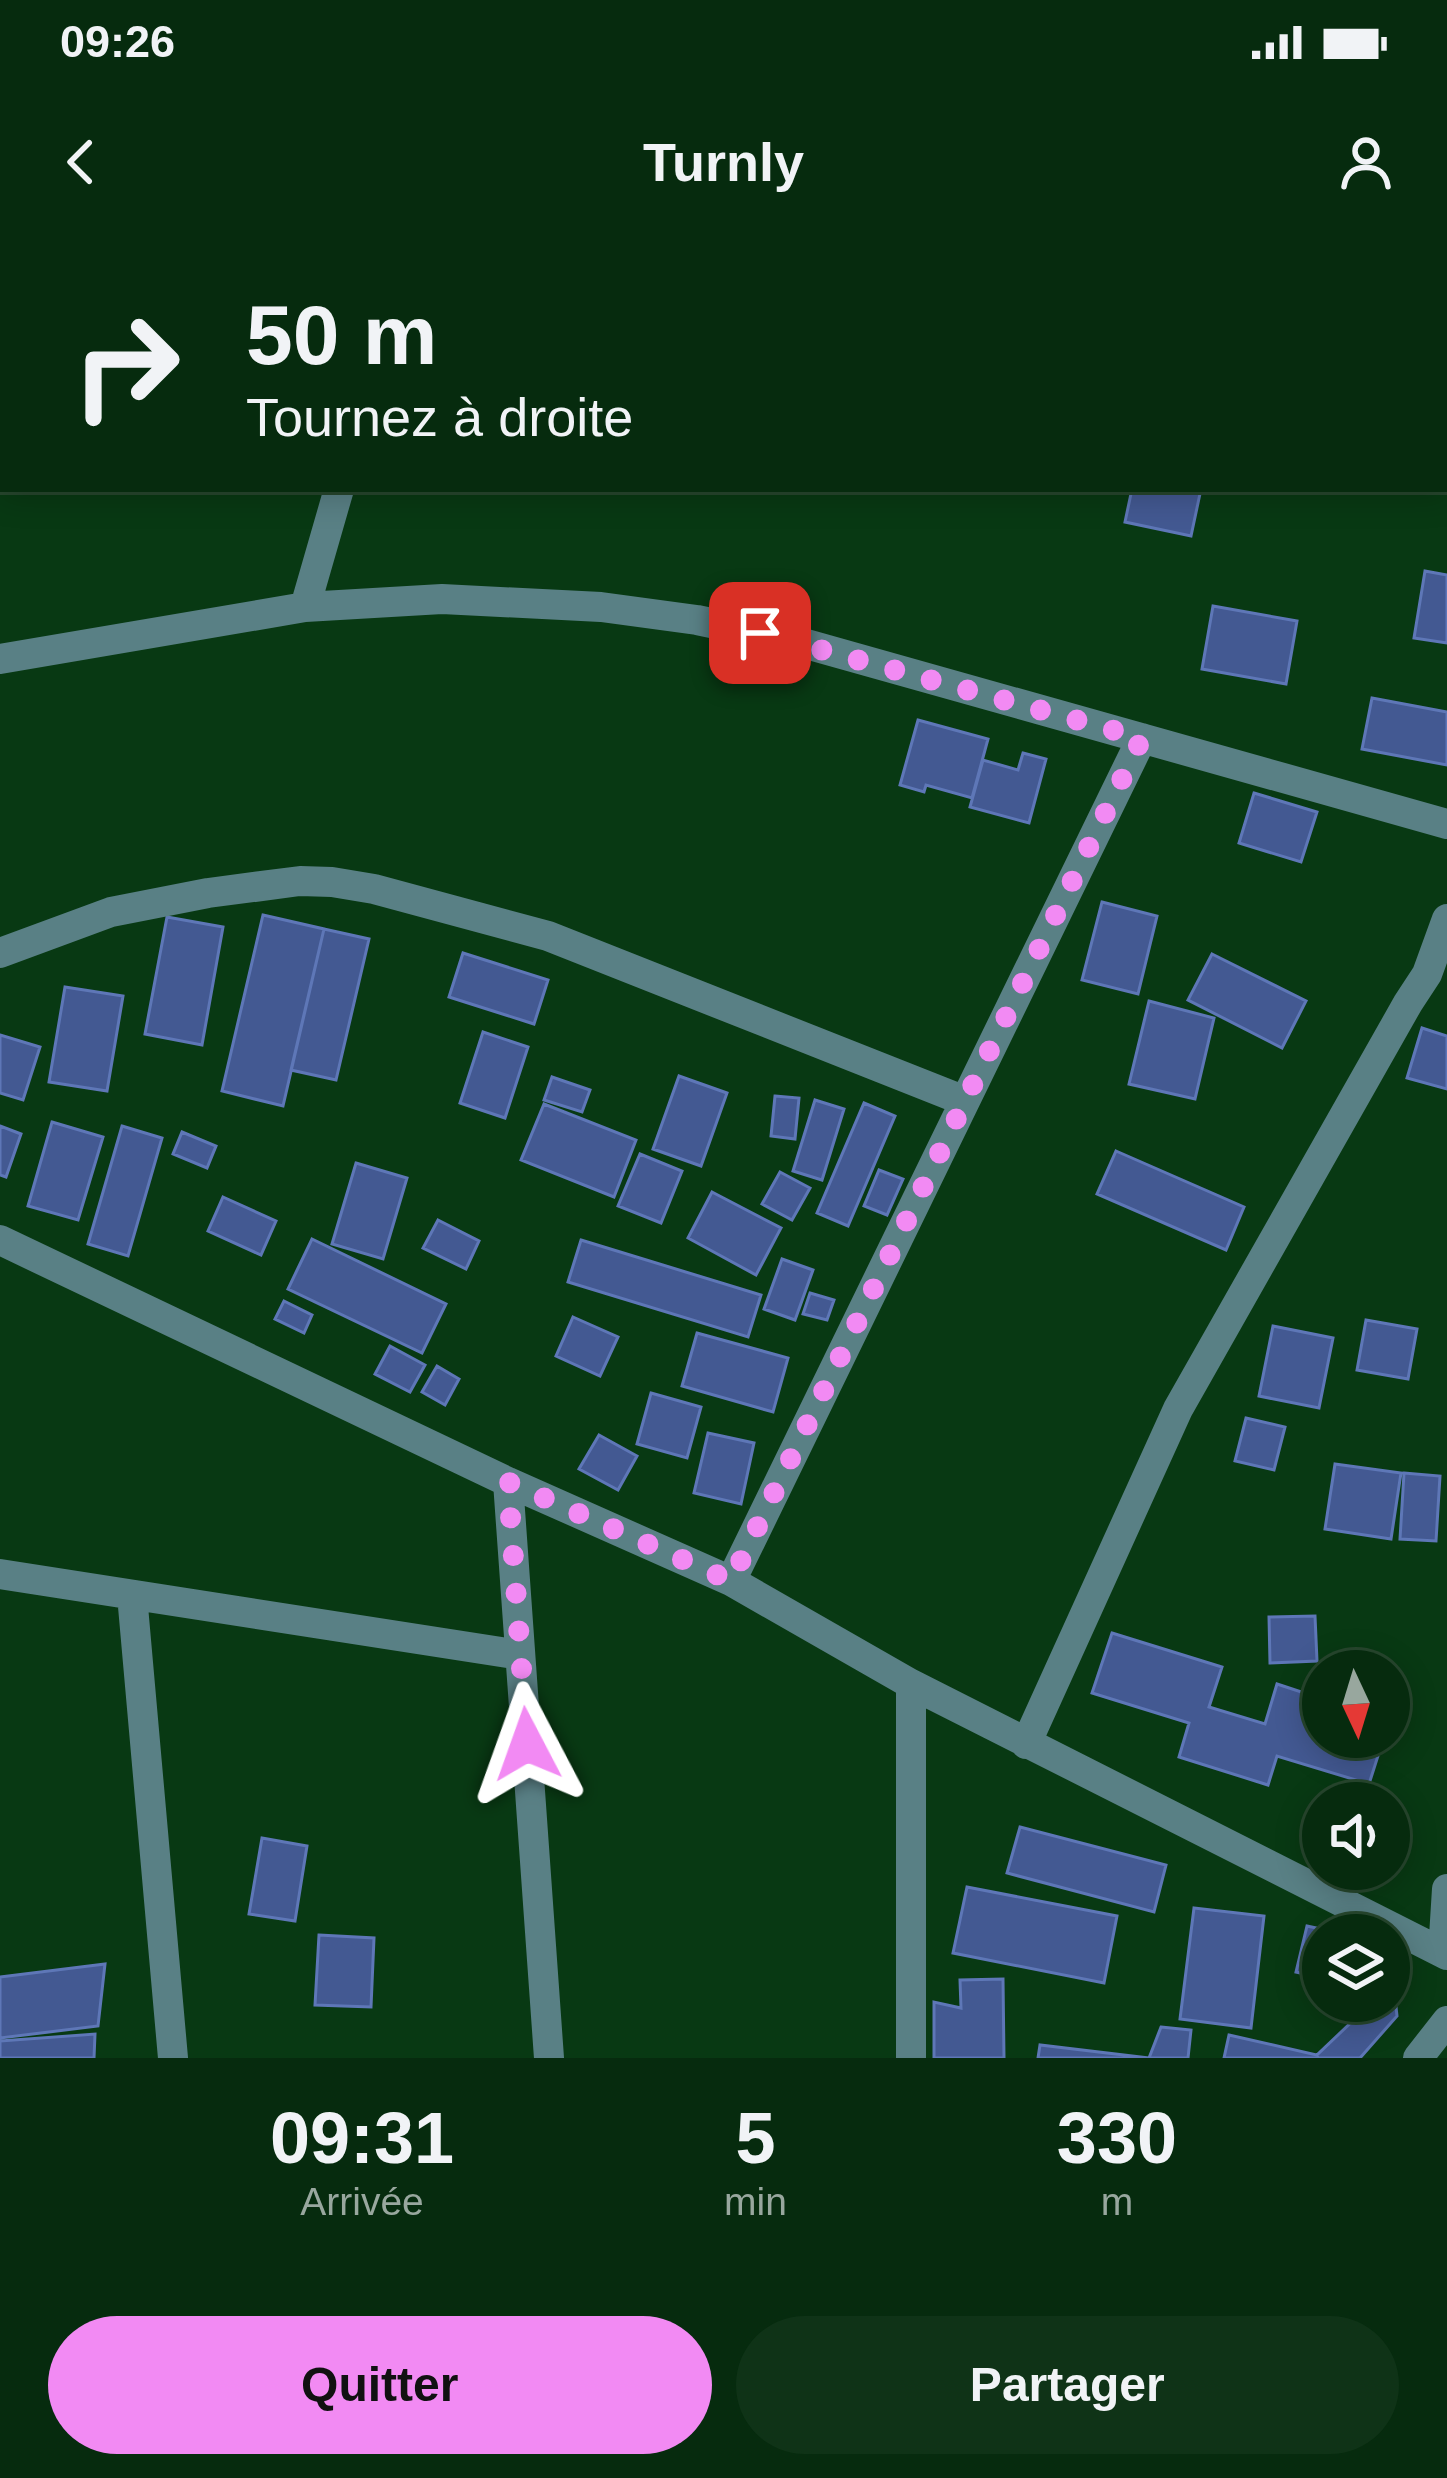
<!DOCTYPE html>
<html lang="fr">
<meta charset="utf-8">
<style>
:root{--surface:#062b0e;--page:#0f3317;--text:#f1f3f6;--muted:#98a79e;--line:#27472e;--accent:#f28af3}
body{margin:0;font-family:Arial,sans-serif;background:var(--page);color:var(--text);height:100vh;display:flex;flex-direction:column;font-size:45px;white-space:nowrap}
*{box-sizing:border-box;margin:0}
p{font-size:39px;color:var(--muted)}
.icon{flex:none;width:66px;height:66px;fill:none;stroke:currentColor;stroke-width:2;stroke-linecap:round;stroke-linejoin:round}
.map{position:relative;height:1818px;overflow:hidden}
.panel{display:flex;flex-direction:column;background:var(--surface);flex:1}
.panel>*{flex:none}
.guide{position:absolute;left:0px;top:0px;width:1449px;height:252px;box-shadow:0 6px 30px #0003,0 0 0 3px var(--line);background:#062b0e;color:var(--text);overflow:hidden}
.needle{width:78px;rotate:176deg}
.tools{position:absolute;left:1302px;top:1410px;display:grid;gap:24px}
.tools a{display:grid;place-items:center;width:108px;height:108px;border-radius:50%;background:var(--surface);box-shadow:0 6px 30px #0003,0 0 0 3px var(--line);font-size:60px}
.pin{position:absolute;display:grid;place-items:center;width:102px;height:102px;color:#fff;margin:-51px;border-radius:24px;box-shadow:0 6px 18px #0006}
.me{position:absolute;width:132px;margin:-66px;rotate:356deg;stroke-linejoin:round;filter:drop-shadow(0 0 9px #0008)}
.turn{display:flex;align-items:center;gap:42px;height:252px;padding:0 48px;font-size:54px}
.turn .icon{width:156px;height:156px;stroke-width:2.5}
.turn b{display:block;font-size:84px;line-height:102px}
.eta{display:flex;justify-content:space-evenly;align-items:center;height:204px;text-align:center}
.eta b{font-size:72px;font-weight:800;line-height:84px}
.action{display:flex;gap:24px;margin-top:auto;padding:24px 48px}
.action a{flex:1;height:138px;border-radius:72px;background:var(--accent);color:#111;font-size:48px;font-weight:800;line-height:138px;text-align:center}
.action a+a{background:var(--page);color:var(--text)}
.status{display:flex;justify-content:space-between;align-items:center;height:84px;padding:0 60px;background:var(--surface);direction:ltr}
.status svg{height:33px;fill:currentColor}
header{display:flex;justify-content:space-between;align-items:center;height:156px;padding:0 48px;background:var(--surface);font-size:54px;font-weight:800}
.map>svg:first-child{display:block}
</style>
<div class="status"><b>09:26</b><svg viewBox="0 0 49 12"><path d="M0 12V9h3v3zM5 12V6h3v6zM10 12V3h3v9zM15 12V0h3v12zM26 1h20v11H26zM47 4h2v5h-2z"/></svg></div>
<header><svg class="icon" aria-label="back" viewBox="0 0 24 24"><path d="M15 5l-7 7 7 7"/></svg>Turnly<svg class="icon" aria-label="person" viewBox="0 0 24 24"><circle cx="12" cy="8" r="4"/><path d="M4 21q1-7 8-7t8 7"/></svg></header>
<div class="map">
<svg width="1447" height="1818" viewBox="0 0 1447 1818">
<rect width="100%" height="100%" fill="#083913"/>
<path fill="#435992" stroke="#5e77b7" stroke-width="3" d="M869 0H942L960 3H868Z
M1193 0H1289L1288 3H1193Z
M1132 249H1201L1191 296 1125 282Z
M1425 331 1447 335V403L1414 398Z
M1213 366 1297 381 1286 444 1202 429Z
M1372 458 1447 472V525L1362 509Z
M918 480 988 499 972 558 926 545 924 552 900 545Z
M1023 513 1046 519 1029 583 970 567 983 520 1018 530Z
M1254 553 1317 572 1301 622 1239 603Z
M1102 662 1157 676 1138 754 1082 740Z
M263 675 324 689 283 866 222 851Z
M167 677 223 687 202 805 145 794Z
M324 689 369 699 336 840 291 830Z
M463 713 548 740 534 784 449 757Z
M1212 714 1306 761 1282 808 1188 760Z
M65 747 123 756 107 851 49 842Z
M1149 761 1214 778 1195 859 1129 844Z
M1422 788 1447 796V849L1407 838Z
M483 792 528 807 505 878 460 863Z
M0 795 40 807 23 860 0 853Z
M679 836 727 853 701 926 653 909Z
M552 837 590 850 582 872 544 860Z
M775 856 799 858 795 899 771 896Z
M815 860 844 869 822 940 793 931Z
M864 863 895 876 848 986 817 973Z
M544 864 636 900 614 957 521 920Z
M52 882 103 897 78 980 28 966Z
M0 886 21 894 6 937 0 935Z
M122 886 162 898 128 1016 88 1004Z
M182 892 216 906 207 928 173 914Z
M1116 911 1244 967 1226 1010 1097 954Z
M640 914 682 931 661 983 618 966Z
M356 923 407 938 383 1019 332 1004Z
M879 930 903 939 887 975 864 966Z
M780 932 810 948 792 980 762 964Z
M712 952 781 988 756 1035 688 998Z
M223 957 276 981 261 1015 208 991Z
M438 980 479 1001 466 1029 423 1008Z
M312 999 446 1064 422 1113 288 1049Z
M581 1000 761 1055 748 1097 568 1042Z
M782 1019 813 1030 795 1080 764 1069Z
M810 1053 834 1060 827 1080 803 1074Z
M284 1061 312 1075 304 1093 275 1079Z
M573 1077 618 1097 600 1136 556 1116Z
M1366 1080 1417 1089 1408 1139 1357 1130Z
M1273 1086 1333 1098 1319 1168 1259 1156Z
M697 1093 788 1118 773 1172 682 1146Z
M390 1106 425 1125 410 1152 375 1134Z
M437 1126 459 1139 445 1165 422 1152Z
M651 1153 701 1167 687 1218 637 1204Z
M1246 1178 1285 1187 1274 1230 1235 1221Z
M708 1193 754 1203 741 1264 694 1253Z
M599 1195 637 1216 618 1250 579 1229Z
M1335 1224 1401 1233 1391 1299 1325 1289Z
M1404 1233 1440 1236 1436 1301 1400 1299Z
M1315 1376 1317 1421 1270 1423 1269 1377Z
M1112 1393 1222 1427 1209 1467 1265 1484 1277 1444 1323 1459V1497H1384L1369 1544 1277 1516 1268 1545 1179 1517 1189 1483 1092 1453Z
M1020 1587 1166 1625 1154 1672 1007 1633Z
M262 1598 307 1606 295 1681 249 1674Z
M967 1647 1117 1676 1104 1743 953 1713Z
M1194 1668 1264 1676 1251 1788 1180 1779Z
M1307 1686 1344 1694 1323 1695V1738L1296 1732Z
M319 1695 374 1698 371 1767 315 1765Z
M1389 1720 1391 1721 1397 1776 1360 1818H1318L1317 1815 1361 1773 1359 1761H1389Z
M105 1724 98 1786 0 1798V1737Z
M1003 1739 1004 1818H934V1762L961 1768 960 1740Z
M1161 1787 1191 1790 1188 1818H1038L1040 1805 1149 1818Z
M95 1794 94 1818H0V1801Z
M1229 1795 1317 1815 1316 1818H1224Z"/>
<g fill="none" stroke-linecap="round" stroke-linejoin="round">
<path stroke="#598085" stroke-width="30" d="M21 3V0
M410 3 411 0
M0 197 3 183
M1446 222H1447
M305 367 339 249
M0 419 305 367 442 359 601 367 697 380 792 400 1447 584
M0 713 111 672 208 653 300 641 332 642 374 649 548 696 965 861
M0 1000 508 1242 731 1341 911 1444 1447 1715
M508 1242 549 1818
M0 1334 520 1415
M731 1341 1142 498
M132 1355 173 1818
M1026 1504 1178 1169 1408 763 1427 734 1447 679
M1443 1713 1447 1649
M911 1818V1444
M1418 1818 1447 1781"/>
</g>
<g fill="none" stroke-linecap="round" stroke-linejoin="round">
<path stroke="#f28af3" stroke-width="21" stroke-dasharray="0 37.8" d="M527 1504 508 1242 731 1341 1142 498 760 393"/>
</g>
</svg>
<div class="tools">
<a><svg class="needle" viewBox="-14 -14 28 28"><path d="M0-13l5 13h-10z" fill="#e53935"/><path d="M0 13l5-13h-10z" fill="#98a79e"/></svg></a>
<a><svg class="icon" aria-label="sound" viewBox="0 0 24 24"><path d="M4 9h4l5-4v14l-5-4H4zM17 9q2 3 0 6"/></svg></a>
<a><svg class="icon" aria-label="layers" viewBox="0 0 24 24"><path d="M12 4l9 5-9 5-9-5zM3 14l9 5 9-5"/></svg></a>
</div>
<div class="pin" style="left:760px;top:393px;background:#d93025"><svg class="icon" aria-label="arrive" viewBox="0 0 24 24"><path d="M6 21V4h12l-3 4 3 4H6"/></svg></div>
<svg class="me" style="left:527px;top:1504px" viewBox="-20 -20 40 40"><path d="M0-17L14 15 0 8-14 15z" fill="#f28af3" stroke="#fff" stroke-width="4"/></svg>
<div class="guide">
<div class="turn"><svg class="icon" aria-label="right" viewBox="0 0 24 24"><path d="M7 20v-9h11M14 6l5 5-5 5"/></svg><div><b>50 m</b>Tournez à droite</div></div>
</div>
</div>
<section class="panel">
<div class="eta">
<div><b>09:31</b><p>Arrivée</p></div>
<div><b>5</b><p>min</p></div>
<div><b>330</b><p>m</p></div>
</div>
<div class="action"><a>Quitter</a><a>Partager</a></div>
</section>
